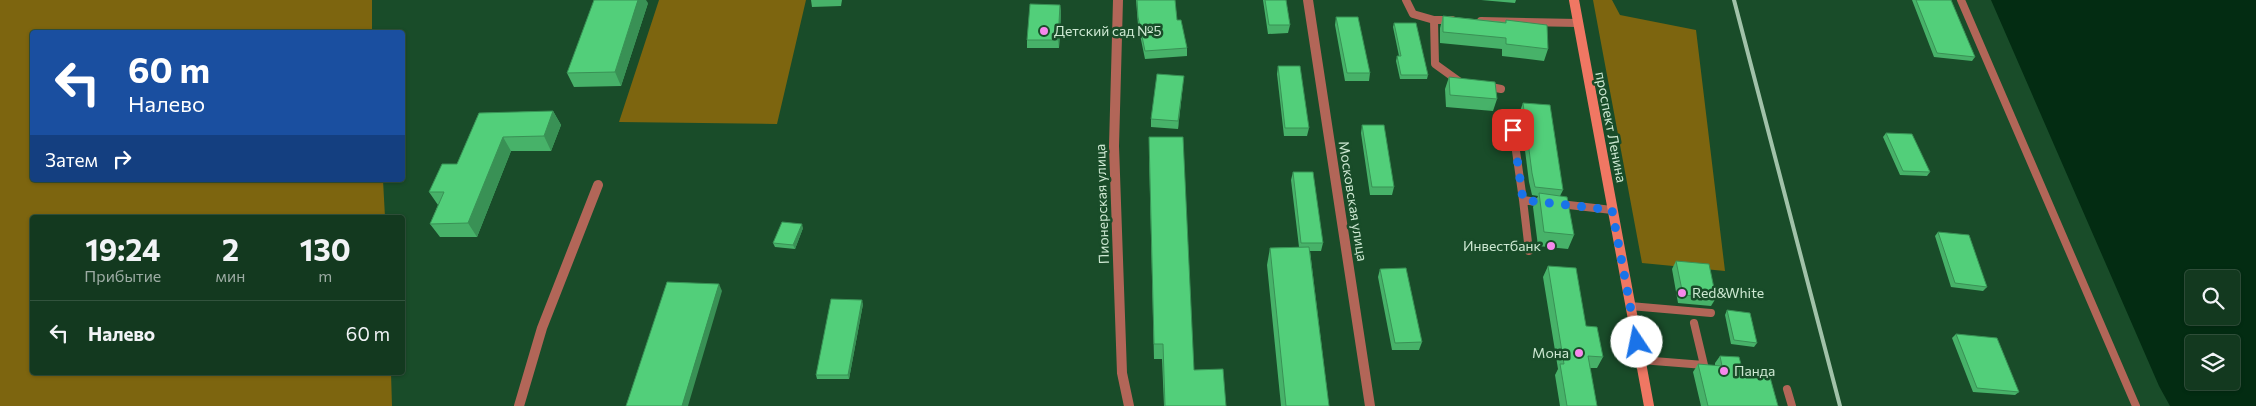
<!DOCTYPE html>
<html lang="ru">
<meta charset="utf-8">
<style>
:root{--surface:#13391f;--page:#1c4028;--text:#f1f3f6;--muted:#9daca4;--line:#32533d}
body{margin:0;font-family:Commissioner,sans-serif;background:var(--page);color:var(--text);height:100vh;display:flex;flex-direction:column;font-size:19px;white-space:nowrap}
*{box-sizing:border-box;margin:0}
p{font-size:16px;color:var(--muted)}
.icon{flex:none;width:28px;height:28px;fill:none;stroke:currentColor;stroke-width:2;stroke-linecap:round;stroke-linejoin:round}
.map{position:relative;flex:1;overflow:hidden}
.details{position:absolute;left:30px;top:215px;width:375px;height:160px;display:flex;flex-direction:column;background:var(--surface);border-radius:5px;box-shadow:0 1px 4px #0004,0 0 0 1px var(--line)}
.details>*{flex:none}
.banner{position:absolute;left:30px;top:30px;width:375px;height:152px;border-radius:5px;box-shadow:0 1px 4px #0004,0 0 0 1px var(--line);background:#1a4fa0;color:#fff;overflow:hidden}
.buttons{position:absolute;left:2185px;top:270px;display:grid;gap:10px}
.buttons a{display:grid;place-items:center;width:55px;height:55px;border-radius:5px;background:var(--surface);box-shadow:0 1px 4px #0004,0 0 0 1px var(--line);font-size:25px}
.pin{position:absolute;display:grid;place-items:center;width:42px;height:42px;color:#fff;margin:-21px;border-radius:10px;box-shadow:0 2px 8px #0006}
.me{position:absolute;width:55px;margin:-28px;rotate:349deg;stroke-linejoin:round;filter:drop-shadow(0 0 4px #0008)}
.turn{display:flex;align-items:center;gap:18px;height:105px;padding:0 15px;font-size:22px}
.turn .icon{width:65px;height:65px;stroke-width:2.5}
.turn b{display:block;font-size:35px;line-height:42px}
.then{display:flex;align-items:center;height:48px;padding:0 15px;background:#0003;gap:10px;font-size:19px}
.eta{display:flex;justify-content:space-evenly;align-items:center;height:85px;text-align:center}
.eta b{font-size:30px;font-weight:700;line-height:35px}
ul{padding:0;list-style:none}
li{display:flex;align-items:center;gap:15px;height:65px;padding:0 15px;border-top:1px solid var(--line)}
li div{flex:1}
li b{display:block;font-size:19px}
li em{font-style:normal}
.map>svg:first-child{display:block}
</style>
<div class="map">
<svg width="2256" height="406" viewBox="0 0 2256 406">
<rect width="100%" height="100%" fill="#194c29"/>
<path fill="#7d650f" d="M0 0H372V32H32V180H383L385 217 32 218V372L391 373 392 406H0Z
M659 0H806L777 124 619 122Z
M1593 0H1612L1620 15 1696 30 1725 271 1642 263Z"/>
<path fill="#032c12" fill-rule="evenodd" d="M1991 0H2256V406H2170L2159 386ZM2194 279H2231V316H2194ZM2194 344H2231V381H2194Z"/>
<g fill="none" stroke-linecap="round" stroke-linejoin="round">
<path stroke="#b26658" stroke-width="8" d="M1406 0 1413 14 1434 20H1452
M1961 0 2136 406
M1434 20 1435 64 1460 82
M1481 21 1578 23
M1486 86 1501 89
M1513 130 1523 200 1543 203
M1523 200 1529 251
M1560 204 1612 210
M1630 306 1711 313
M1641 360 1704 365 1694 323
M1787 389 1792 406"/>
<path stroke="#b26658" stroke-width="10" d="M1118 0 1114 146 1122 373 1129 406
M1308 0 1370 406
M519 406 542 328 598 185"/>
<path stroke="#f07763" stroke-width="10" d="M1574 0 1649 406"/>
<path stroke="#a1c2a9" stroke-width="4" d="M1734 0 1840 406"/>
</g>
<path fill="#47b269" d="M811 0H842L841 6 812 7Z
M1136 0H1175L1177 20 1187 48V56L1145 59 1138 25Z
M1263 0H1286L1290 25 1288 33 1268 34Z
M1481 0H1516L1515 3Z
M1912 0H1951L1975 57 1972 61 1934 57Z
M648 3 621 86 574 87 567 73Z
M1060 5 1061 13 1059 48H1027V40Z
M1443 16 1505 22 1506 20 1548 49 1544 61 1502 56V49L1440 43V28Z
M1336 17 1370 73 1369 81H1345L1335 25Z
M1394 23 1428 75 1427 79H1400L1396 61 1397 56H1399L1393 27Z
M1278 66 1309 128 1307 136H1284L1277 74Z
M1449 77 1497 99 1493 111 1446 107 1445 89Z
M1183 84 1178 129 1151 127V119Z
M1523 103 1563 190 1560 196 1574 235 1568 249 1538 246 1533 207 1538 196 1532 195 1529 182 1520 111Z
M553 111 561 125 551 151H511L477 237H440L430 224 438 205 429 192 457 164 479 113Z
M1362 125 1394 187 1392 195H1370L1361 133Z
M1886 133 1930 172 1927 176 1900 175 1883 137Z
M1149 137 1194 370 1226 406H1164L1162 359H1154L1149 153Z
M1293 172 1323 243 1321 251H1310L1329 406H1281L1267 265 1270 248 1299 247 1291 180Z
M803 228 795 249 775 247 773 243Z
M1938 232 1987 287 1983 291 1951 287 1935 236Z
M1676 261 1716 298 1711 306 1678 303 1672 269Z
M1548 266 1586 326 1603 357 1597 368H1590L1597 406H1560L1555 375 1558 369 1543 277Z
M1380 269 1422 342 1419 350H1392L1378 277Z
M863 304 849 379H817L816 375Z
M1727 310 1757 343 1754 347 1731 344 1725 315Z
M1956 334 2019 392 2015 395 1973 392 1952 338Z
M1720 356 1742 368 1778 406H1701L1693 372 1698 364 1715 366V363Z"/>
<path fill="#399155" d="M638 0H646L648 3 621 86 615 72Z
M1060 5 1061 13 1059 48 1058 40Z
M1184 76 1183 84 1178 129V121Z
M553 111 561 125 551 151 544 136Z
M503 137 511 151 477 237 468 223Z
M802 224 803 228 795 249 793 245Z
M719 284 722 291 688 406H682Z
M862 300 863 304 849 379 848 375Z"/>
<path fill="#52cf7a" stroke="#399155" d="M594 0H638L615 72 567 73Z
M1137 0H1175L1177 20H1181L1187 48 1145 51 1138 17Z
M1265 0H1286L1290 25H1269Z
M1916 0H1951L1975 57 1937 53Z
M1030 4 1060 5 1058 40H1027Z
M1443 16 1506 23V20L1547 25 1548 49 1506 44V38L1443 32Z
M1336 17H1358L1370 73H1347Z
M1394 23H1416L1428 75H1401L1397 56H1401Z
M1278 66H1300L1309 128H1285Z
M1157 74 1184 76 1178 121 1151 119Z
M1449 77 1495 82 1497 99 1450 95Z
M1523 103 1550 105 1563 190 1535 187 1532 173Z
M553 111 544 136 503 137 468 223 430 224 444 192H429L442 164H457L479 113Z
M1362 125H1384L1394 187H1372Z
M1886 133 1912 134 1930 172 1903 171Z
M1149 137H1183L1194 370 1223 369 1226 406H1165L1163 344H1154Z
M1293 172H1313L1323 243H1301Z
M1539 193 1567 197 1574 235 1544 232Z
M782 222 802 224 793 245 773 243Z
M1938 232 1969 235 1987 287 1955 283Z
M1309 247 1329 406H1286L1270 248Z
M1676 261 1709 264 1716 298 1683 295Z
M1548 266 1576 268 1586 326 1597 327 1603 357 1588 356 1597 406H1567L1560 364H1564Z
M1406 268 1422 342 1395 343 1380 269Z
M667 282 719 284 682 406H626Z
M831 299 862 300 848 375H816Z
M1727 310 1750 313 1757 343 1734 340Z
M1956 334 1997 338 2019 392 1977 388Z
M1720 356 1739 357 1742 368 1768 370 1778 406H1708L1698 364 1722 366Z"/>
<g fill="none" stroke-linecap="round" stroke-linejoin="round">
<path stroke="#1a73e8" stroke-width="9" stroke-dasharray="0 16.2" d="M1513 130 1523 200 1612 210 1637 342"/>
</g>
<g fill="#f788ec" stroke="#194c29" stroke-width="2">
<circle cx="1044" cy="31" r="5"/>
<circle cx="1551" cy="246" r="5"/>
<circle cx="1682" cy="293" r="5"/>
<circle cx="1579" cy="353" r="5"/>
<circle cx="1724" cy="371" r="5"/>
</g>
<g text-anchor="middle" stroke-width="5" stroke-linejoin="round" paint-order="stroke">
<g font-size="14" fill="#cde8d2" stroke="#194c29" text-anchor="start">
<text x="1054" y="36">Детский сад №5</text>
<text x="1541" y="251" text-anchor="end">Инвестбанк</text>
<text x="1692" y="298">Red&amp;White</text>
<text x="1569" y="358" text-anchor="end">Мона</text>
<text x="1734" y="376">Панда</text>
</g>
<g font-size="14" fill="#cde8d2" stroke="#194c29">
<text transform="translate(1611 127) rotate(79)" y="5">проспект Ленина</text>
<text transform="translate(1353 201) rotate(81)" y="5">Московская улица</text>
<text transform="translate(1102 204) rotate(-92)" y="5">Пионерская улица</text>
</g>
</g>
</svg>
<div class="buttons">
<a><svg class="icon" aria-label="search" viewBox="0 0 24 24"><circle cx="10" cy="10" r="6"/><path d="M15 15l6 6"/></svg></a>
<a><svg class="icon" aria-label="layers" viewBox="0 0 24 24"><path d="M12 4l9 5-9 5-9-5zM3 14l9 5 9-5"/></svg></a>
</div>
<div class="pin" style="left:1513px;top:130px;background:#d93025"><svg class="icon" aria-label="arrive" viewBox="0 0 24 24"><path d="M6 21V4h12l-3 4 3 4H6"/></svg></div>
<svg class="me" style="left:1637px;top:342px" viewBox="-20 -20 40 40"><circle r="19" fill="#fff"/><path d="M0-13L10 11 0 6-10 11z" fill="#1a73e8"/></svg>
<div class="banner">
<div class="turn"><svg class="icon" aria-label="left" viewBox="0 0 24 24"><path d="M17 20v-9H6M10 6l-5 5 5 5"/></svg><div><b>60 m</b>Налево</div></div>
<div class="then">Затем<svg class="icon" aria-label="right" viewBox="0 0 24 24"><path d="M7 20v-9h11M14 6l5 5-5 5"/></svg></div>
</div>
<section class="details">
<div class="eta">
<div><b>19:24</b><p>Прибытие</p></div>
<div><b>2</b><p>мин</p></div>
<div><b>130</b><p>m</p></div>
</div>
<ul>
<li><svg class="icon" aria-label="left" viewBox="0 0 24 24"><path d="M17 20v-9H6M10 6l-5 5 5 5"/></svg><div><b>Налево</b></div><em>60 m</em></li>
</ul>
</section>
</div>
